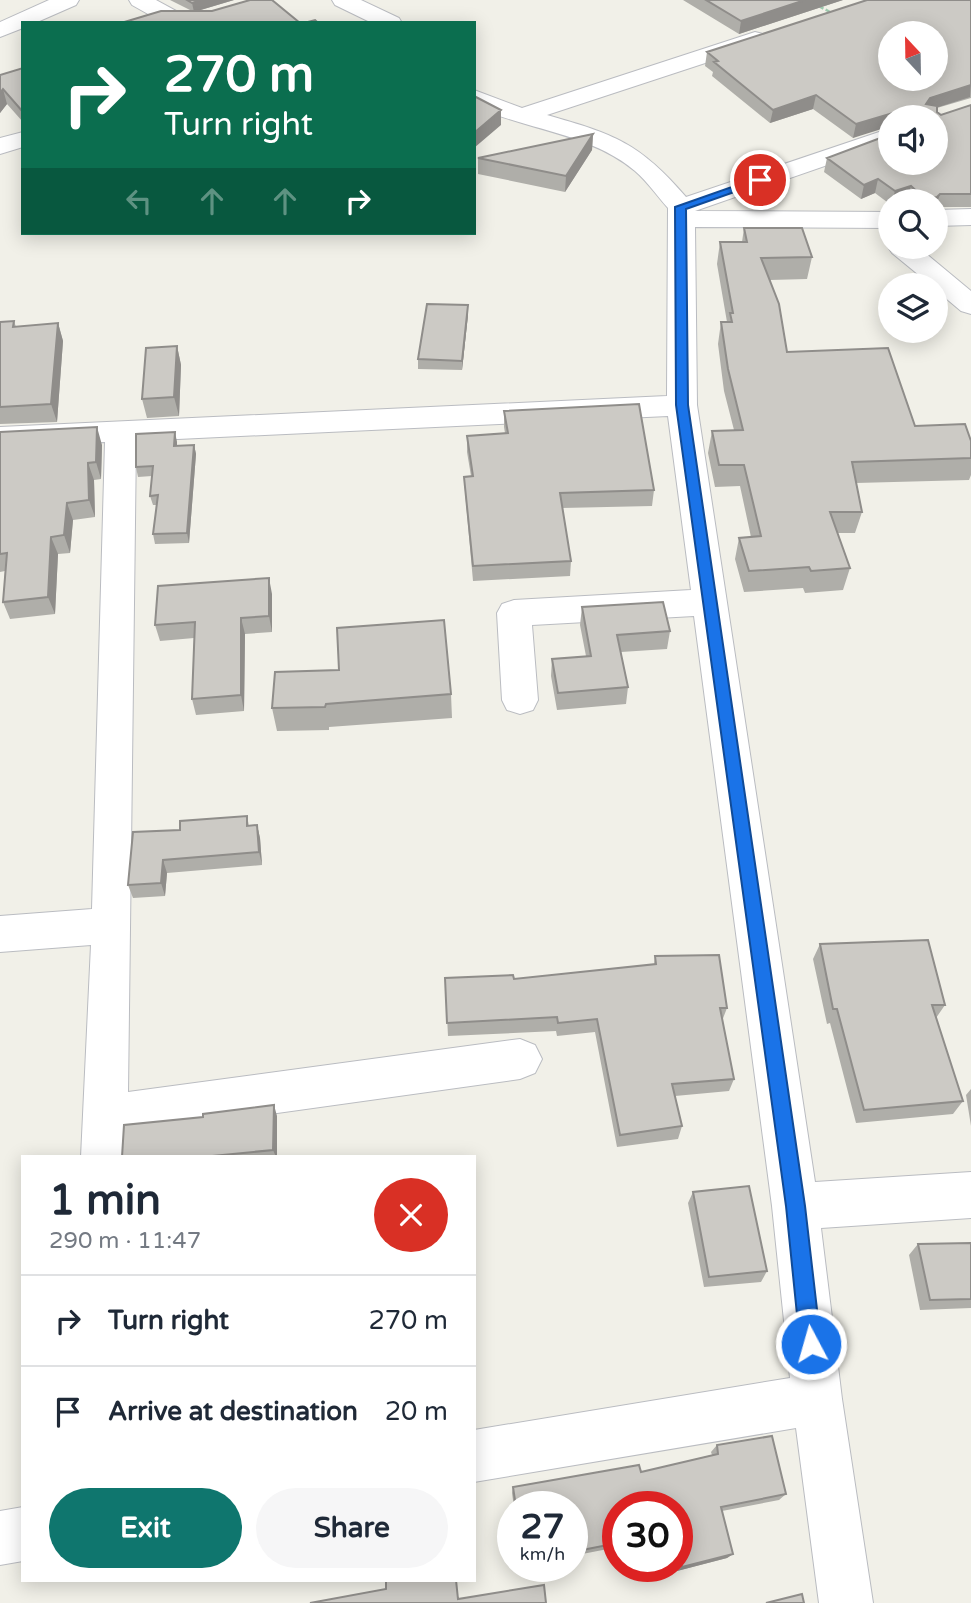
<!DOCTYPE html>
<meta charset="utf-8">
<style>
:root{--surface:#fff;--page:#f6f6f7;--text:#1f2937;--muted:#747a83;--line:#e0e1e3;--accent:#0f766e}
body{margin:0;font-family:"Varela Round",sans-serif;background:var(--page);color:var(--text);height:100vh;display:flex;flex-direction:column;font-size:26px;white-space:nowrap}
*{box-sizing:border-box;margin:0}
p{font-size:23px;color:var(--muted)}
.icon{flex:none;width:38px;height:38px;fill:none;stroke:currentColor;stroke-width:2;stroke-linecap:round;stroke-linejoin:round}
.map{position:relative;flex:1;overflow:hidden}
.sheet{position:absolute;left:21px;top:1155px;width:455px;height:427px;display:flex;flex-direction:column;background:var(--surface);border-radius:0px;box-shadow:0 4px 18px #0003}
.sheet>*{flex:none}
.guide{position:absolute;left:21px;top:21px;width:455px;height:214px;border-radius:0px;box-shadow:0 4px 18px #0003;background:#0b6e4f;color:#fff;overflow:hidden}
.needle{width:46px;rotate:338deg}
.buttons{position:absolute;left:878px;top:21px;display:grid;gap:14px}
.buttons a{display:grid;place-items:center;width:70px;height:70px;border-radius:50%;background:var(--surface);box-shadow:0 4px 18px #0003;font-size:35px}
.speed{position:absolute;left:497px;top:1491px;display:flex;gap:14px;font-size:35px;font-weight:700;text-align:center}
.speed>*{display:grid;place-content:center;width:91px;height:91px;border-radius:50%;background:var(--surface);box-shadow:0 4px 18px #0003;line-height:1}
.speed small{font-size:18px;font-weight:400}
.speed .limit{border:10px solid #d22;background:#fff;color:#111}
.pin{position:absolute;display:grid;place-items:center;width:60px;height:60px;color:#fff;margin:-30px;border:4px solid #fff;border-radius:50%;box-shadow:0 2px 7px #0007}
.me{position:absolute;width:77px;margin:-38px;rotate:354deg;stroke-linejoin:round;filter:drop-shadow(0 0 5px #0008)}
.turn{display:flex;align-items:center;gap:24px;height:147px;padding:0 28px;font-size:32px}
.turn .icon{width:91px;height:91px;stroke-width:2.5}
.turn b{display:block;font-size:49px;line-height:60px}
.lanes{display:flex;align-items:center;height:66px;padding:0 28px;background:#0003;justify-content:center;gap:35px;direction:ltr}
.lanes .off{opacity:.35}
.round{display:grid;place-items:center;flex:none;width:74px;height:74px;border-radius:37px;background:var(--page)}
.overview{display:flex;align-items:center;justify-content:space-between;height:119px;padding:0 28px}
h1{font-size:42px;font-weight:800;line-height:52px}
.primary-button{display:flex;gap:14px;margin-top:auto;padding:14px 28px}
.primary-button a{flex:1;height:80px;border-radius:42px;background:var(--accent);color:#fff;font-size:28px;font-weight:800;line-height:80px;text-align:center}
.primary-button a+a{background:var(--page);color:var(--text)}
ul{padding:0;list-style:none}
li{display:flex;align-items:center;gap:21px;height:91px;padding:0 28px;border-top:2px solid var(--line)}
li div{flex:1}
li b{display:block;font-size:26px}
li em{font-style:normal}
.map>svg:first-child{display:block}
</style>
<div class="map">
<svg width="971" height="1603" viewBox="0 0 971 1603">
<rect width="100%" height="100%" fill="#f1f0e8"/>
<g fill="none" stroke-linecap="round" stroke-linejoin="round">
<g stroke="#babcc1" stroke-width="2">
<path id="minor" d="M129 0H156L189 18 192 23H164L132 5Z
M332 0H361L399 18 402 23H372L335 5Z
M755 32 763 34 767 39 763 44 547 115C614 134 640 143 686 197L891 128V143L695 211 891 212V228L695 227 697 405 815 1182 971 1172V1218L821 1228 842 1399 873 1603H819L796 1428 474 1482V1430L790 1378 772 1206 694 616 532 625 538 700 533 710 520 714 507 710 502 700 497 613 502 604 514 600 691 590 668 416 136 441 128 1092 520 1039 535 1045 542 1059 535 1073 520 1079 127 1134V1157H81L91 945 0 952V916L92 909 105 442 0 447V427L667 396 668 208C657 196 648 182 635 171 590 133 526 130 474 106V90L522 108Z
M23 132V147L0 154V138Z
M971 209V225L936 226V210Z
M891 244V247H918L971 291V314L961 311 936 290V285H931L892 253 888 247Z
M23 1507V1561L0 1565V1511Z"/>
</g>
<g stroke="#babcc1" stroke-width="2">
<path id="tertiary" d="M49 0H79L76 5 35 23H23V28L0 37V22Z"/>
</g>
<path stroke="#9dc9ae" stroke-width="2.5" stroke-dasharray="4.5 2.5" stroke-linecap="butt" d="M807 0 832 13"/>
<use href="#minor" fill="#fff" fill-rule="evenodd"/>
<use href="#tertiary" fill="#fff" fill-rule="evenodd"/>
</g>
<path fill="#afaea9" d="M170 0H234L197 11H192Z
M683 0H843L739 34Z
M971 0V98L937 108V112L941 115 971 105V207H936V201H909L907 199 902 201H891V205L875 193 861 199 824 172 827 158 936 117H891L853 138 813 109 770 123 712 76 713 72 705 66 707 52Z
M23 68V122L7 104 0 113V75Z
M593 134 592 150 565 192 478 174V158Z
M744 228 812 257 807 279 770 280 787 352 915 426 971 441V475L969 480 856 483 862 512 855 533H837L850 568 843 590 805 593 803 588 744 592 735 559 739 538 751 537 740 486 715 487 708 453 712 431 734 430 724 391 718 344 721 322H727L717 264 720 242H742Z
M468 315 462 370 418 369V359Z
M14 321 16 327 58 323 63 341 57 422 0 424V322Z
M177 346 181 365 179 416 147 418 142 399Z
M504 411 654 490 652 506 562 508 571 561 570 576 473 581 465 492 464 477 471 476 467 452V436L505 433 504 427Z
M0 432 102 445 101 479 94 480 95 517 73 520 70 553 58 554 55 614 10 619 3 602 5 571 0 572Z
M175 432 177 446 194 445 196 454 189 543 155 544 153 534 157 505H153L150 496 152 476 138 477 136 467Z
M272 594V632L245 634 244 711 196 715 192 699 194 638 160 641 155 625Z
M582 607 670 631 667 649 621 652 628 687 626 704 557 710 551 676 552 659 586 656 580 625Z
M451 694 452 718 329 727V730L277 731 272 708Z
M247 816 249 826 257 825 260 838 262 865 167 873 165 896 133 898 128 885 180 830Z
M820 944 945 1005 936 1018 963 1101 953 1114 856 1123 830 1023 827 1024 813 959Z
M655 956 727 1008 722 1021 734 1079 729 1091 675 1096 682 1126 678 1139 617 1147 595 1032 557 1036 556 1031 448 1036 445 978 514 979 654 964Z
M971 1089V1126L966 1095Z
M277 1116V1157H122Z
M693 1192 767 1271 761 1282 704 1287 688 1203Z
M971 1243V1308L920 1310 909 1255 918 1244Z
M717 1445 786 1494 779 1500 722 1511 733 1554 727 1558 677 1571 676 1566H677V1507H618V1547L572 1556V1507H514L512 1493 513 1487 641 1472 712 1455 711 1452Z"/>
<path fill="#8f8d8a" d="M201 0H234L194 12 192 3Z
M805 0H843L739 34 741 21Z
M971 85 970 97 926 111V104L930 98Z
M3 89 7 104 0 113V93Z
M816 95 813 109 770 123 773 110Z
M501 110V125L474 148V133Z
M896 112 895 117H891V126L853 138 856 124Z
M593 134 592 150 565 192 566 176Z
M878 179 875 193 861 199 864 185Z
M911 186 907 199 902 201H892L895 191Z
M940 194 936 206V201H926Z
M468 305V315L462 370V361Z
M58 323 63 341 57 422 51 404Z
M177 346 181 365 179 416 174 397Z
M97 427 102 445 101 479 96 462Z
M175 432 177 442V456L174 446Z
M194 445 196 454 189 543 187 533Z
M88 463 94 480 95 517 89 500Z
M67 503 73 520 70 553 64 535Z
M51 537 58 554 55 614 48 597Z
M269 578 272 594V632L269 616Z
M241 618 245 634 244 711 241 695Z
M257 825 260 838 262 865 259 852Z
M163 860 167 873 165 896 161 883Z
M274 1105 277 1116V1157H276L273 1150Z
M733 1554 727 1558 677 1571 682 1567Z"/>
<path fill="#cccac5" stroke="#8f8d8a" stroke-width="2" fill-rule="evenodd" d="M187 0H201L192 3Z
M250 0H272L300 23H121L161 11H212Z
M706 0H805L741 21Z
M867 0H971V85L930 98 926 104 937 106V112L941 115 971 105V194H940L937 197 926 200 911 186 895 191 878 179 864 185 827 158 891 134V163H936V117H896V112L856 124 816 95 773 110 714 62 718 61 707 52ZM891 33H936V79H891Z
M315 20 318 23H304Z
M23 68V112L3 89 0 93V75Z
M474 96 501 110 474 133Z
M593 134 566 176 478 158Z
M744 228H802L812 257 761 258 779 304 787 352 888 348 915 426 965 424 971 441V458L852 462 862 512H830L850 568 811 571 809 567 749 571 739 538 761 536 744 465H719L712 431 743 430 728 369 721 322H732L730 313H733L720 242H747Z
M427 304 468 305 462 361 418 359Z
M14 321 13 327 58 323 51 404 0 407V322Z
M177 346 174 397 142 399 146 348Z
M639 404 654 490 560 493 571 561 473 566 464 477 473 476 467 436 508 433 504 411Z
M97 427 96 462 88 463 89 500 67 503 64 535 51 537 48 597 3 602 7 553 0 554V432Z
M175 432 174 446 194 445 187 533 153 534 158 495 150 496 153 466 136 467V434Z
M269 578V616L241 618V695L192 699 195 622 155 625 158 586Z
M663 602 670 631 617 635 628 687 558 693 552 659 591 656 582 607Z
M444 620 451 694 326 704 325 707 272 708 275 672 339 670 337 628Z
M247 816V826L257 825 259 852 163 860 161 883 128 885 133 832 180 830V821Z
M928 940 945 1005H932L963 1101 864 1110 837 1009H833L820 944Z
M719 955 727 1008H720L734 1079 672 1084 682 1126 620 1135 597 1019 558 1023 557 1017 447 1023 445 978 513 975 514 979 656 964 655 956Z
M274 1105 273 1150 202 1157H122L124 1125 203 1117V1114Z
M749 1186 767 1271 709 1277 693 1192Z
M971 1243V1299L930 1300 918 1244Z
M772 1436 786 1494 721 1507 733 1554 682 1567 677 1549V1507H618V1543L572 1552V1507H516L513 1487 639 1465 641 1472 718 1454 717 1445Z
M386 1580H456L458 1599 544 1585 546 1603H310L386 1589Z
M802 1594 804 1603H766Z"/>
<path fill="#1a73e8" stroke="#114b97" stroke-width="2" d="M760 177 765 180 763 182 686 209 688 405 805 1206 821 1344 818 1351 811 1354 803 1351 800 1344 786 1206 676 405 675 207Z"/>
</svg>
<div class="buttons">
<a><svg class="needle" viewBox="-14 -14 28 28"><path d="M0-13l5 13h-10z" fill="#e53935"/><path d="M0 13l5-13h-10z" fill="#747a83"/></svg></a>
<a><svg class="icon" aria-label="sound" viewBox="0 0 24 24"><path d="M4 9h4l5-4v14l-5-4H4zM17 9q2 3 0 6"/></svg></a>
<a><svg class="icon" aria-label="search" viewBox="0 0 24 24"><circle cx="10" cy="10" r="6"/><path d="M15 15l6 6"/></svg></a>
<a><svg class="icon" aria-label="layers" viewBox="0 0 24 24"><path d="M12 4l9 5-9 5-9-5zM3 14l9 5 9-5"/></svg></a>
</div>
<div class="speed"><div>27<small>km/h</small></div><div class="limit">30</div></div>
<div class="pin" style="left:760px;top:180px;background:#d93025"><svg class="icon" aria-label="arrive" viewBox="0 0 24 24"><path d="M6 21V4h12l-3 4 3 4H6"/></svg></div>
<svg class="me" style="left:811px;top:1344px" viewBox="-20 -20 40 40"><circle r="17" fill="#1a73e8" stroke="#fff" stroke-width="3"/><path d="M0-11L8 9 0 5-8 9z" fill="#fff"/></svg>
<div class="guide">
<div class="turn"><svg class="icon" aria-label="right" viewBox="0 0 24 24"><path d="M7 20v-9h11M14 6l5 5-5 5"/></svg><div><b>270 m</b>Turn right</div></div>
<div class="lanes"><svg class="icon off" aria-label="left" viewBox="0 0 24 24"><path d="M17 20v-9H6M10 6l-5 5 5 5"/></svg><svg class="icon off" aria-label="ahead" viewBox="0 0 24 24"><path d="M12 20V5M6 11l6-6 6 6"/></svg><svg class="icon off" aria-label="ahead" viewBox="0 0 24 24"><path d="M12 20V5M6 11l6-6 6 6"/></svg><svg class="icon" aria-label="right" viewBox="0 0 24 24"><path d="M7 20v-9h11M14 6l5 5-5 5"/></svg></div>
</div>
<section class="sheet">
<div class="overview"><div><h1>1 min</h1><p>290 m · 11:47</p></div><a class="round" style="background:#d93025;color:#fff"><svg class="icon" aria-label="close" viewBox="0 0 24 24"><path d="M6 6l12 12M18 6L6 18"/></svg></a></div>
<ul>
<li><svg class="icon" aria-label="right" viewBox="0 0 24 24"><path d="M7 20v-9h11M14 6l5 5-5 5"/></svg><div><b>Turn right</b></div><em>270 m</em></li>
<li><svg class="icon" aria-label="arrive" viewBox="0 0 24 24"><path d="M6 21V4h12l-3 4 3 4H6"/></svg><div><b>Arrive at destination</b></div><em>20 m</em></li>
</ul>
<div class="primary-button"><a>Exit</a><a>Share</a></div>
</section>
</div>
